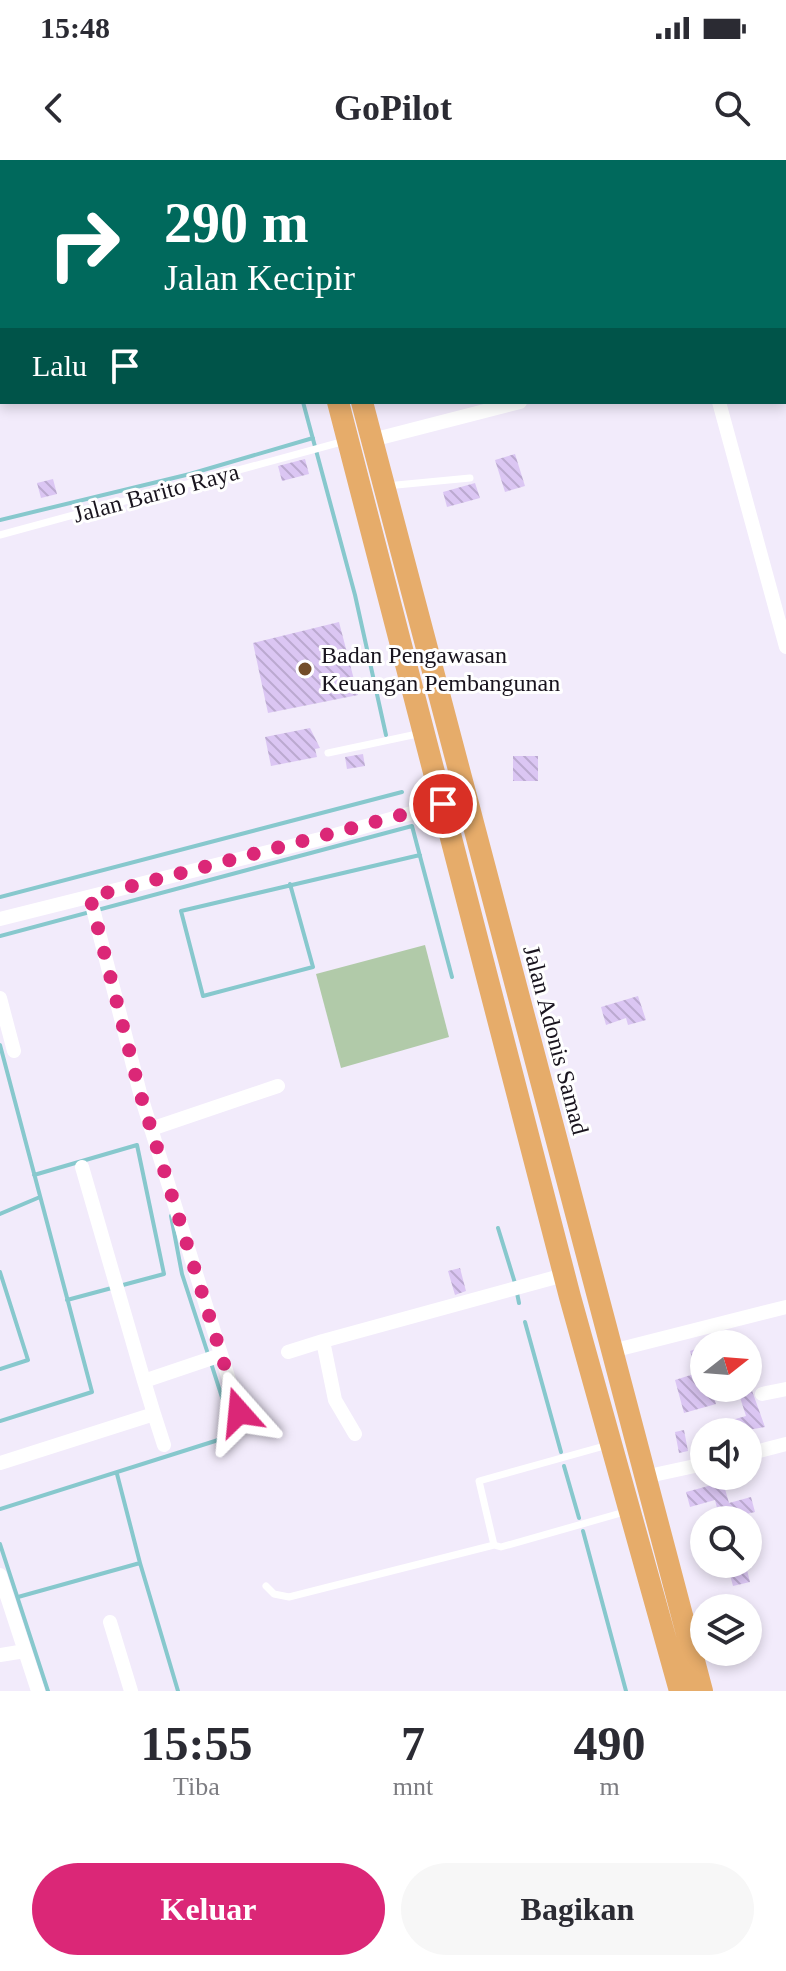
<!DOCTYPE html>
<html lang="id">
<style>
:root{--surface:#fff;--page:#f7f7f7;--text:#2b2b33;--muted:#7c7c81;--accent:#db2777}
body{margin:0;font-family:Georgia,serif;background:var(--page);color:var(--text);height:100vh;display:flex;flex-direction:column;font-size:30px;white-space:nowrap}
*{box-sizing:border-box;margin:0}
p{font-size:26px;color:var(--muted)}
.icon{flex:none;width:44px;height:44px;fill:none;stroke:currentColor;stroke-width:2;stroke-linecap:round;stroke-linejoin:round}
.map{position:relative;height:1531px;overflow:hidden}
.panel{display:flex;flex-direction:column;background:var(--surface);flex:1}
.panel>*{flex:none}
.banner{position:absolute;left:0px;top:0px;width:786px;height:244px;box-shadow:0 4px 12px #0003;background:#00695c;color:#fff;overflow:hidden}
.needle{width:52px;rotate:73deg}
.controls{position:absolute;left:690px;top:1170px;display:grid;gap:16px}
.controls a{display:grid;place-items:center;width:72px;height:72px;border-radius:50%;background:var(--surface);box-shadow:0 4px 12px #0003;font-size:40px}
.pin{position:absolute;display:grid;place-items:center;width:68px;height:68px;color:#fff;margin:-34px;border:4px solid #fff;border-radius:50%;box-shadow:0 2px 8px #0007}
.me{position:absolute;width:88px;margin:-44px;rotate:342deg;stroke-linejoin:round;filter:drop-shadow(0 0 6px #0008)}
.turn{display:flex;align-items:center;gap:28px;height:168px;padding:0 32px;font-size:36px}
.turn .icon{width:104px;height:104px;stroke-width:2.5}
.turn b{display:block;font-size:56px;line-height:68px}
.then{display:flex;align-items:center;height:76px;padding:0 32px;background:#0003;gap:16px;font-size:30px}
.eta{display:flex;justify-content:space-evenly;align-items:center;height:136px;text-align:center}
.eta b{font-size:48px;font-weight:600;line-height:56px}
.primary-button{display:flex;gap:16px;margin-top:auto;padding:16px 32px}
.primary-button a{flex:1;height:92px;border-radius:48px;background:var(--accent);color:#fff;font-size:32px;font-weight:600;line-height:92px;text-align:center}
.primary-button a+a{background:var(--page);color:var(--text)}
.status{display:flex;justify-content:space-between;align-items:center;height:56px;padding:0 40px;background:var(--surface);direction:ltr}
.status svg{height:22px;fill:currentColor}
header{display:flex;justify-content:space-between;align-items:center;height:104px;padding:0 32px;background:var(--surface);font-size:36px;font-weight:600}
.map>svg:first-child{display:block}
</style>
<div class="status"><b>15:48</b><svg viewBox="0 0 49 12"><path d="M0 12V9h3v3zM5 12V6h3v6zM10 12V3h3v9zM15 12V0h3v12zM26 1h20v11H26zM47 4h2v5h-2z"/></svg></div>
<header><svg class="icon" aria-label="back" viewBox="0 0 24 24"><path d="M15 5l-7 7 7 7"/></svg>GoPilot<svg class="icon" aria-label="search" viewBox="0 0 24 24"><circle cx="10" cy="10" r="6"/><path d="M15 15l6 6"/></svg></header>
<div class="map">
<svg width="786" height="1531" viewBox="0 0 786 1531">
<defs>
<pattern id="building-back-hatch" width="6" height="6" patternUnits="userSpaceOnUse" patternTransform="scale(2)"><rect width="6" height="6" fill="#dbc6f3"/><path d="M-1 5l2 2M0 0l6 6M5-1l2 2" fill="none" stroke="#bba9d0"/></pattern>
</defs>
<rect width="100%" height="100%" fill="#f2ebfb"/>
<path fill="#b1caa9" d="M425 785 449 877 341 908 316 814Z"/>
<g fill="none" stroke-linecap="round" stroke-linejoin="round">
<path stroke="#87c8cd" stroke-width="4" d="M242 0 243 2
M303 242 355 435 386 575
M0 360 190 314 313 278
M290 724 313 807 203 836 181 751 420 695
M0 737 402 632
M0 776 412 666 452 817
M0 885 92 1232 0 1261
M34 1015 137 985 164 1114 67 1140
M0 1054 40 1037
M171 1056 182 1114 208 1194
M498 1068 515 1123
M0 1112 28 1200 0 1209
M517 1133 519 1143
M525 1162 561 1292
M564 1306 579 1358
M117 1314 140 1403
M0 1349 234 1275 211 1203
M583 1371 626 1531
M0 1384 48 1531
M18 1437 140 1403 178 1531"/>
</g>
<path fill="url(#building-back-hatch)" d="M515 294 525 326 505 332 495 300Z
M305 299 309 314 282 321 278 306Z
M53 319 57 334 41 338 37 323Z
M475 323 480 338 447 347 443 332Z
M339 462 358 535 268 553 253 483Z
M310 568 320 588 315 589 317 597 271 606 265 577Z
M363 594 365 606 347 609 345 597Z
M513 596H538V621H513Z
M638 836 646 860 628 865 626 858 606 865 601 847Z
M460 1108 466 1131 455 1135 448 1111Z
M704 1186V1228H711L716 1244 684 1253 675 1220 697 1213 690 1191Z
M737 1228H751L765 1267 735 1272 732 1260 746 1256Z
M684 1270 688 1291 679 1293 675 1272Z
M723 1322 729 1343 751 1337 755 1352 720 1360 715 1340 690 1347 686 1332Z
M747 1410 750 1422 733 1426 730 1415Z"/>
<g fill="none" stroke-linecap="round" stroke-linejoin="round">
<path stroke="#817b88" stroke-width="2" stroke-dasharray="8 4" stroke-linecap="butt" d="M652 0V2"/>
<path stroke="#fff" stroke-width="7" d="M386 326 470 318
M0 375 345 281
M328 593 422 573
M608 1285 479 1321 494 1385 501 1387 628 1351
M266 1426 274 1434 289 1437 494 1385"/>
<path stroke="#fff" stroke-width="14" d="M82 0 83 2
M0 32 2 34
M719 242 786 487
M372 280 520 242
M90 737 140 933 239 1252
M0 759 328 677 443 644
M0 838 14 891
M151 969 278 926
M82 1007 144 1221
M612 1191 786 1147
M288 1192 323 1181
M762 1234 786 1229
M154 1254 144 1221 221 1195
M355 1274 335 1240 323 1181 564 1115
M748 1294 786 1284
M0 1303 154 1254 164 1285
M644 1317 704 1304
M0 1415 38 1531
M110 1462 131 1531
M0 1495 25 1491"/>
<path stroke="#e6ac6a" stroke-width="22" d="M278 0 279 2
M301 0 302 2
M338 242 570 1137 680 1531
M362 242 702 1531"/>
</g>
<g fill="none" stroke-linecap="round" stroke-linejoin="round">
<path stroke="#db2777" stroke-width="14" stroke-dasharray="0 25.2" d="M239 1252 140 933 90 737 443 644"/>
</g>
<circle fill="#734d29" stroke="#fff" stroke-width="3" cx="305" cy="509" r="8"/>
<g text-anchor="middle" stroke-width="6" stroke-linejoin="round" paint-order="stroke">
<g font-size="24" fill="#19141e" stroke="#fff">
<text transform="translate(156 333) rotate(-15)" y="8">Jalan Barito Raya</text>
<text transform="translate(556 880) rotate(75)" y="8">Jalan Adonis Samad</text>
</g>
<g font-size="24" fill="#19141e" stroke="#fff" text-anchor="start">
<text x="321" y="503">Badan Pengawasan<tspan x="321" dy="28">Keuangan Pembangunan</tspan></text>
</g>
</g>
</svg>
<div class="controls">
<a><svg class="needle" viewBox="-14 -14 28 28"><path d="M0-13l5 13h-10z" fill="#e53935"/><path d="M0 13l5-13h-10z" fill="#7c7c81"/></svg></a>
<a><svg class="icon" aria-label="sound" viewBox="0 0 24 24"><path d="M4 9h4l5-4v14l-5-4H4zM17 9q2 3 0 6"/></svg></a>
<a><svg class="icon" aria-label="search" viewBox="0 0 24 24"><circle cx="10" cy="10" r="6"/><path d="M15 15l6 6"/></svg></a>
<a><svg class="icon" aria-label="layers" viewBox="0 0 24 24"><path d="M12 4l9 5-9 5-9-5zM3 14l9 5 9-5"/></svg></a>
</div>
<div class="pin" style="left:443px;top:644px;background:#d93025"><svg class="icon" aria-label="arrive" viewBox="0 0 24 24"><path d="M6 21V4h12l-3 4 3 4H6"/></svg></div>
<svg class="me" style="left:239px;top:1252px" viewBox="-20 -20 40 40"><path d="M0-17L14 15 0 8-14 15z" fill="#db2777" stroke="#fff" stroke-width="4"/></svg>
<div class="banner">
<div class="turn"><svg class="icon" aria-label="right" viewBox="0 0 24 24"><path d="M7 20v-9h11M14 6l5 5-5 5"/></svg><div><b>290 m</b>Jalan Kecipir</div></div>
<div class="then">Lalu<svg class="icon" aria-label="arrive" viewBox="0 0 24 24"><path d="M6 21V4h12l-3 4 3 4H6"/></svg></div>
</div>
</div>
<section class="panel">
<div class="eta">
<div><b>15:55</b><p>Tiba</p></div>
<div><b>7</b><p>mnt</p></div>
<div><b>490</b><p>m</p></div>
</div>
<div class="primary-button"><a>Keluar</a><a>Bagikan</a></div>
</section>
